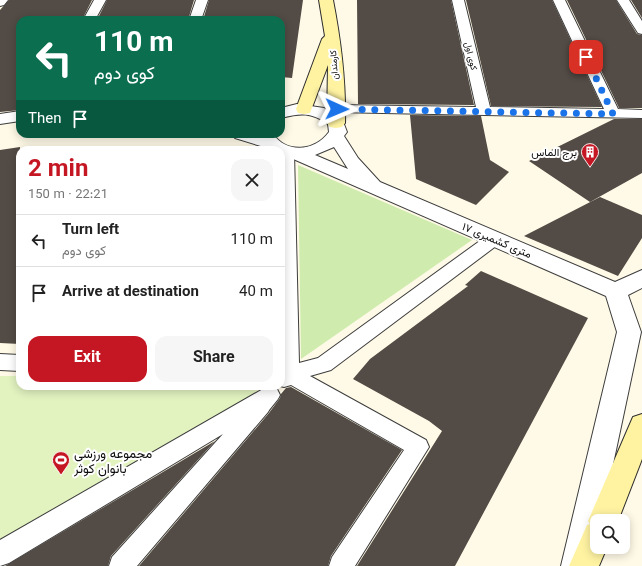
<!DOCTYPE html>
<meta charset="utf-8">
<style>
:root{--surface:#fff;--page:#f6f6f6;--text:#222;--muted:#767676;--line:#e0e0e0;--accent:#c51723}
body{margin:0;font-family:Georgia,Vazirmatn,serif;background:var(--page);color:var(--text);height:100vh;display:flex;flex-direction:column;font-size:15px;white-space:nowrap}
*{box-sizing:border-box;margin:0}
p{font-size:13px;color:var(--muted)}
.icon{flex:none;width:22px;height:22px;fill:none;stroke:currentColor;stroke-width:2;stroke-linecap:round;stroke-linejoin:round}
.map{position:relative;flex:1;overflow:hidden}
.details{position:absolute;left:16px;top:146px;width:269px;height:244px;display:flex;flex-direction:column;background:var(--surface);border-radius:12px;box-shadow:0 2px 10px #0003}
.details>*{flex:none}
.guide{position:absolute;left:16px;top:16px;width:269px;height:122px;border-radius:12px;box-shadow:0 2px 10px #0003;background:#0b6e4f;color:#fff;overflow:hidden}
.buttons{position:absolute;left:590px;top:514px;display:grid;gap:8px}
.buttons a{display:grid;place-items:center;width:40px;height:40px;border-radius:8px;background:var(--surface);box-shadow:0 2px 10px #0003;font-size:20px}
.pin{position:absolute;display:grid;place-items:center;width:34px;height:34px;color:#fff;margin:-17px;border-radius:8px;box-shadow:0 2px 6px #0006}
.me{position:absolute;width:44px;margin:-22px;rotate:91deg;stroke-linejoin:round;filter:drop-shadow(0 0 3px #0008)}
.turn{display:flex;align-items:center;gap:14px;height:84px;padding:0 12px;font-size:18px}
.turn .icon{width:52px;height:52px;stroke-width:2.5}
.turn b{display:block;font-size:28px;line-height:34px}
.then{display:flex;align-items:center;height:38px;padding:0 12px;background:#0003;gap:8px;font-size:15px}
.round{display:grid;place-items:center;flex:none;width:42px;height:42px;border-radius:12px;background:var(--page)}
.summary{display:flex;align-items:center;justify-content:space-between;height:68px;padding:0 12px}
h1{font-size:24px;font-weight:700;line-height:30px;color:var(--accent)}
.action{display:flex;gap:8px;margin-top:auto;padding:8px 12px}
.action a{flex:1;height:46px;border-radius:12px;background:var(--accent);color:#fff;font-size:16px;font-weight:700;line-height:46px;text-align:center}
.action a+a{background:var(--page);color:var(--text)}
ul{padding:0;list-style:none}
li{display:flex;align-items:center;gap:12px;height:52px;padding:0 12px;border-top:1px solid var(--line)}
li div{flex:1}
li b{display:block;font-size:15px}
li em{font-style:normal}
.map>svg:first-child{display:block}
</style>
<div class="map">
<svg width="642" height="566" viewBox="0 0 642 566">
<rect width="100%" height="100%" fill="#fffae7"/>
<path fill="#cfecae" d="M298 165 472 240 301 359Z"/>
<path fill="#e2f3c0" d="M0 376H20V386H262L245 404 0 546Z"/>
<path fill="#534b45" d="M9 0H92L82 20H20V110L0 112V10Z
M107 0H194L188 20H97Z
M209 0H303L292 78 281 77V20H203Z
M357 0H451L474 105 358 104Z
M466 0H552L602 107 491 106Z
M567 0H616L637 34 642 35V108H619Z
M631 0H642V18Z
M410 115 481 116 490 160 509 172 476 205 416 179Z
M614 119H642V173L590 202 529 161Z
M20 147V344L0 343V150Z
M600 197 642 215V238L618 276 524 236Z
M481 271 588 318 455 566H357L442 431 429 421 353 379 370 359 468 286 465 285Z
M291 387 402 450 331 556 328 566H139L269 413 280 398 281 394 286 388Z
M215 441 111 556 108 566H5Z"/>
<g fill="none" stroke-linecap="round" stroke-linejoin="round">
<g stroke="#3d3d3d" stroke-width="2">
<path id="minor" d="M0 0H8L4 5 0 6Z
M94 0H106L95 20H83Z
M196 0H208L201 20H189Z
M452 0H464L490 107 604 109 553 0H565L618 109 642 110V118L332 112 330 109 332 106 337 105 476 107Z
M617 0H629L642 21V34L638 33Z
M287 148 292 149 294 152 299 363 318 358 488 235 494 233 500 235 502 239 500 243 331 370 310 376 426 440 429 447 355 566H329L332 557 404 450 291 385 284 387 280 386 281 150Z
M0 354 20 355V371L0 370Z
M270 386 277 389 280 395C277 402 272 405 268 412L137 566H109L112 557 223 434 9 563 0 566V540L263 389Z"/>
</g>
<g stroke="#3d3d3d" stroke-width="2">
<path id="tertiary" d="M297 104 324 108 342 119 347 132 344 136 358 158 380 182 615 282 642 270V288L628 295 641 332 601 521H597V539L591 566H561L617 332 606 296 291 158 281 157V150H266L264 147 235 138 232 134H273C287 154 315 151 329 132L328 124C311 112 301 113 281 118V108ZM334 147 348 169 315 155Z
M20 111V121L0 124V114Z"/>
</g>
<g stroke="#2c2c2c" stroke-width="2">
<path id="secondary" d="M319 0H333C341 41 346 81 345 123L342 127 336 128 330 127 327 123 328 65 310 113 304 114 298 113 296 109 322 39 325 36Z
M642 414V459L618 521H597V547H607L599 566H569L587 525 590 524 588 521 633 417Z"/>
</g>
<use href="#minor" fill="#fff" fill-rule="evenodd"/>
<use href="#tertiary" fill="#fff" fill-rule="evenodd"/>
<use href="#secondary" fill="#fff3a2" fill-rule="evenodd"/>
</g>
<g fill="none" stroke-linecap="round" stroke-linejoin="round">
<path stroke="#1a73e8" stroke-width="7" stroke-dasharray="0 12.6" d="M337 109 613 114 586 57"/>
</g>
<defs>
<g id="building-pin" transform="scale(0.9)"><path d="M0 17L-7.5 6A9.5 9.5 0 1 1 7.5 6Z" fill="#c51723" stroke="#fff"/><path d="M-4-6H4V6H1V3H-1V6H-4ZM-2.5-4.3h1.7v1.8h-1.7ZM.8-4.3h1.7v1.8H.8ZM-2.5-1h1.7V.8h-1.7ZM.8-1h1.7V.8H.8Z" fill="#fff"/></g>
<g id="stadium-pin" transform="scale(0.9)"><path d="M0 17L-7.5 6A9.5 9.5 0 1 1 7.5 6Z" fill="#c51723" stroke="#fff"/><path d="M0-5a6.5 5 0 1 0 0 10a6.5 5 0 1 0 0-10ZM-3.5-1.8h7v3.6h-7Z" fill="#fff"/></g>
</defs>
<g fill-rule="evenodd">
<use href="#building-pin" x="590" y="152"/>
<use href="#stadium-pin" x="61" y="460"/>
</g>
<g text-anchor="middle" stroke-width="4" stroke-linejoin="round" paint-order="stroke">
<g font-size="9" fill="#0a0a0a" stroke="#fff">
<text transform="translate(471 56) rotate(77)" y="3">کوی اول</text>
<text transform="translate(334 65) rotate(-94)" y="3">کارمندان</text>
</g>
<g font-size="11" fill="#0a0a0a" stroke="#fff" text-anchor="end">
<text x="577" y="156">برج الماس</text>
</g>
<g font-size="11" fill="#0a0a0a" stroke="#fff">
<text transform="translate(497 240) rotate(23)" y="4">۱۷ متری کشمیری</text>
</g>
<g font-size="13" fill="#0a0a0a" stroke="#fff" text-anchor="start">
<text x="74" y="458">مجموعه ورزشی<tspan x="74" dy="15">بانوان کوثر</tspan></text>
</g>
</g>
</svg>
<div class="buttons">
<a><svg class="icon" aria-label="search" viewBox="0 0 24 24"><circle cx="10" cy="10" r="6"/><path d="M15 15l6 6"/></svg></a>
</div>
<div class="pin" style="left:586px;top:57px;background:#d93025"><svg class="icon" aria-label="arrive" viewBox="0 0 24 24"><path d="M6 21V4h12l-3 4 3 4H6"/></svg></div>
<svg class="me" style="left:337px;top:109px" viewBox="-20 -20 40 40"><path d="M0-17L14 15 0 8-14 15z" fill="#1a73e8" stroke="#fff" stroke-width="4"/></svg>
<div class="guide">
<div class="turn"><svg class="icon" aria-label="left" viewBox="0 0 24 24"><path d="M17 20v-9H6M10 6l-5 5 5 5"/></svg><div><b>110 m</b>کوی دوم</div></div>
<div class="then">Then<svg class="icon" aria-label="arrive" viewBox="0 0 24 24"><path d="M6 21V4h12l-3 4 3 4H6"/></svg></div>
</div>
<section class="details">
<div class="summary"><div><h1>2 min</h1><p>150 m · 22:21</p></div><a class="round"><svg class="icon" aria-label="close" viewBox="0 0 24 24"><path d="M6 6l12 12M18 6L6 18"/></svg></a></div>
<ul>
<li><svg class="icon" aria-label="left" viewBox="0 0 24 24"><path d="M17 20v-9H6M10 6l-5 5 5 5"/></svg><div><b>Turn left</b><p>کوی دوم</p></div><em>110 m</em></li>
<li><svg class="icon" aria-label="arrive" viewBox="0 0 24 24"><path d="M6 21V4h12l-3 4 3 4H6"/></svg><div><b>Arrive at destination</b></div><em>40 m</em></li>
</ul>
<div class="action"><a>Exit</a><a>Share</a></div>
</section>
</div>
